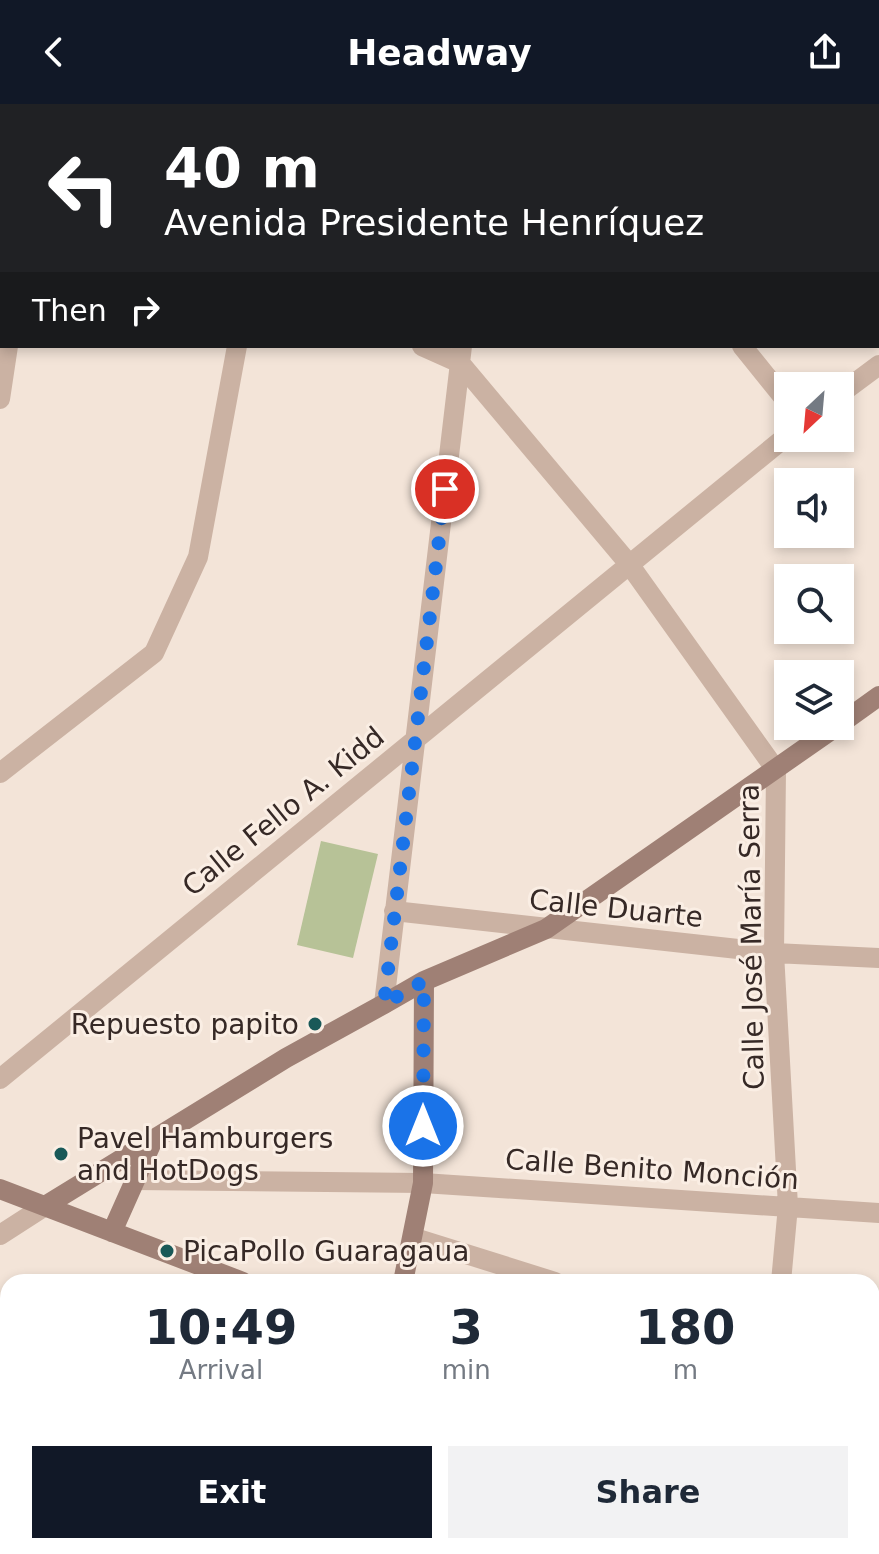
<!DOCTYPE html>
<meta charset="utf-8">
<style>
:root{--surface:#fff;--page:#f2f2f3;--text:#1f2937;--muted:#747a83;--accent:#111827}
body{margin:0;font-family:"DejaVu Sans",sans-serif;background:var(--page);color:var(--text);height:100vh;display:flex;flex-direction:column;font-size:30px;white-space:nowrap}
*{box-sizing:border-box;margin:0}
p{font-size:26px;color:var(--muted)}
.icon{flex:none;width:44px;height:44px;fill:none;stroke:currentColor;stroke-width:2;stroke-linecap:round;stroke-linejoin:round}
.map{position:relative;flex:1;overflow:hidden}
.drawer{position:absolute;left:0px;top:1170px;width:880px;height:280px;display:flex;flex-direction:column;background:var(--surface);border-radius:24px 24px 0 0;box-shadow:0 4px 12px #0003}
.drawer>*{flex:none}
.hud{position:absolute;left:0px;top:0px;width:880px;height:244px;box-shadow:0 4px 12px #0003;background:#202124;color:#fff;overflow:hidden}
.needle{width:52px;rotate:206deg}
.controls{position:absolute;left:774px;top:268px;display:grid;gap:16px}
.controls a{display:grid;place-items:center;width:80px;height:80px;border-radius:0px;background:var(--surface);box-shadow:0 4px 12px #0003;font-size:40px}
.pin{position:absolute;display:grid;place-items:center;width:68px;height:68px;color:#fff;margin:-34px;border:4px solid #fff;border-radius:50%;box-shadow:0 2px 8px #0007}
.me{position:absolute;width:88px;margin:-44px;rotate:0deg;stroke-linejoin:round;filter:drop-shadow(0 0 6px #0008)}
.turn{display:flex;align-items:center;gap:28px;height:168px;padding:0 32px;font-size:36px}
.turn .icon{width:104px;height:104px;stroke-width:2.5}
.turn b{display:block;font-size:56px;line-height:68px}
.then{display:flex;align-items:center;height:76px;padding:0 32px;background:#0003;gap:16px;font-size:30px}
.eta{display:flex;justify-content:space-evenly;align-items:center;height:136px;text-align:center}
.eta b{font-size:48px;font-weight:700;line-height:56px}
.action{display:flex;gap:16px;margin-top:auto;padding:16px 32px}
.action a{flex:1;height:92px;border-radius:0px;background:var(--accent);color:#fff;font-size:32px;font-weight:700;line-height:92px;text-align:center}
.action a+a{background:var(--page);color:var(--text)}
header{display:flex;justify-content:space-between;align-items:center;height:104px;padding:0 32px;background:var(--accent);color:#fff;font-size:36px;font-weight:700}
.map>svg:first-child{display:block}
</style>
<header><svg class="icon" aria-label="back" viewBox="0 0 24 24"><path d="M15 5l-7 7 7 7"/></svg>Headway<svg class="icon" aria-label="share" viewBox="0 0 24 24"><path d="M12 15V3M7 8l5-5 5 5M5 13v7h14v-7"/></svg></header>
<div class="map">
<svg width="879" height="1450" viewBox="0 0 879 1450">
<rect width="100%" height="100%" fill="#f3e4d8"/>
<path fill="#b7c297" d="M321 737 378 750 353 854 297 841Z"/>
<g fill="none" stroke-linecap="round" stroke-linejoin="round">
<path stroke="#cbb2a3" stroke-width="20" d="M545 0 547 2
M879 0V1
M308 2V0
M488 2 489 0
M0 30 2 31
M0 123H2
M422 242 460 259 629 460 776 666 774 849 788 1102 781 1178
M742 242 788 299
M840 290 879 261
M0 295 8 242
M0 669 154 549 198 453 237 242
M394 807 774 849 879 854
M384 900 462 242
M0 975 788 331
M134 1076 423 1079 879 1109
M0 1131 45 1102
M415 1134 555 1178
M872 1253H879
M0 1333 8 1360
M32 1442 35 1450"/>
<path stroke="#9f8075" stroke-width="20" d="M840 620 879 592
M0 1085 243 1178
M45 1102 286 954 384 900 424 877 546 825 837 622
M112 1128 153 1036
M403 1178 423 1079 424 877
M872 1439 879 1442
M345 1450V1442"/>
</g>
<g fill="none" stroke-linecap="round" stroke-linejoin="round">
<path stroke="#1a73e8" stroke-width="14" stroke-dasharray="0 25.2" d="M423 1022 424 877 384 900 445 385"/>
</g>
<g fill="#195958" stroke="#faeee4" stroke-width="3">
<circle cx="315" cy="920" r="8"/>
<circle cx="61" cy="1050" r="8"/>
<circle cx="167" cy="1147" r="8"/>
</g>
<g text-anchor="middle" stroke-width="6" stroke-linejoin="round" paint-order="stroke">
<g font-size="28" fill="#362926" stroke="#faeee4">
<text transform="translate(283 707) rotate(-39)" y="10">Calle Fello A. Kidd</text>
<text transform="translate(616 804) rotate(6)" y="10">Calle Duarte</text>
<text transform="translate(751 833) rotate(-91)" y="10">Calle José María Serra</text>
<text transform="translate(652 1065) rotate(4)" y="10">Calle Benito Monción</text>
</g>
<g font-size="28" fill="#362926" stroke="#faeee4" text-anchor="start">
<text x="299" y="930" text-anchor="end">Repuesto papito</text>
<text x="77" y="1044">Pavel Hamburgers<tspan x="77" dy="32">and HotDogs</tspan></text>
<text x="183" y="1157">PicaPollo Guaragaua</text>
</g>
</g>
</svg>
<div class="controls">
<a><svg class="needle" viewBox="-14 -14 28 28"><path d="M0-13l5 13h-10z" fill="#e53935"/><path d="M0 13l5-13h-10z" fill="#747a83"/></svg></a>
<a><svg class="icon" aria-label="sound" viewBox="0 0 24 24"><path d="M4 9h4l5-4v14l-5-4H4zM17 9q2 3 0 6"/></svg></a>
<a><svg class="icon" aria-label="search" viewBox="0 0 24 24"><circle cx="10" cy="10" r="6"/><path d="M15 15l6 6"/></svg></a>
<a><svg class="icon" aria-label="layers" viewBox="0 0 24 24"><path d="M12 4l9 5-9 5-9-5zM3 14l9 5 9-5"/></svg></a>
</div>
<div class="pin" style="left:445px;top:385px;background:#d93025"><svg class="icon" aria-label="arrive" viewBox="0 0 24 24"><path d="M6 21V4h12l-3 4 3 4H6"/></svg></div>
<svg class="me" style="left:423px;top:1022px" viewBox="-20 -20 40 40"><circle r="17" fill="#1a73e8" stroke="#fff" stroke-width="3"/><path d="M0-11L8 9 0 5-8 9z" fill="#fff"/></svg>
<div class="hud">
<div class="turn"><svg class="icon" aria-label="left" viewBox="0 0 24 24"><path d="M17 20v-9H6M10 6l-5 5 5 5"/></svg><div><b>40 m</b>Avenida Presidente Henríquez</div></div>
<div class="then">Then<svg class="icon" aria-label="right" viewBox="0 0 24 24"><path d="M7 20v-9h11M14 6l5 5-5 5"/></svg></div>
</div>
<section class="drawer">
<div class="eta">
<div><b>10:49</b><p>Arrival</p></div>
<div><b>3</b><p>min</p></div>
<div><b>180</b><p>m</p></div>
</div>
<div class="action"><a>Exit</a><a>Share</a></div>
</section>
</div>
